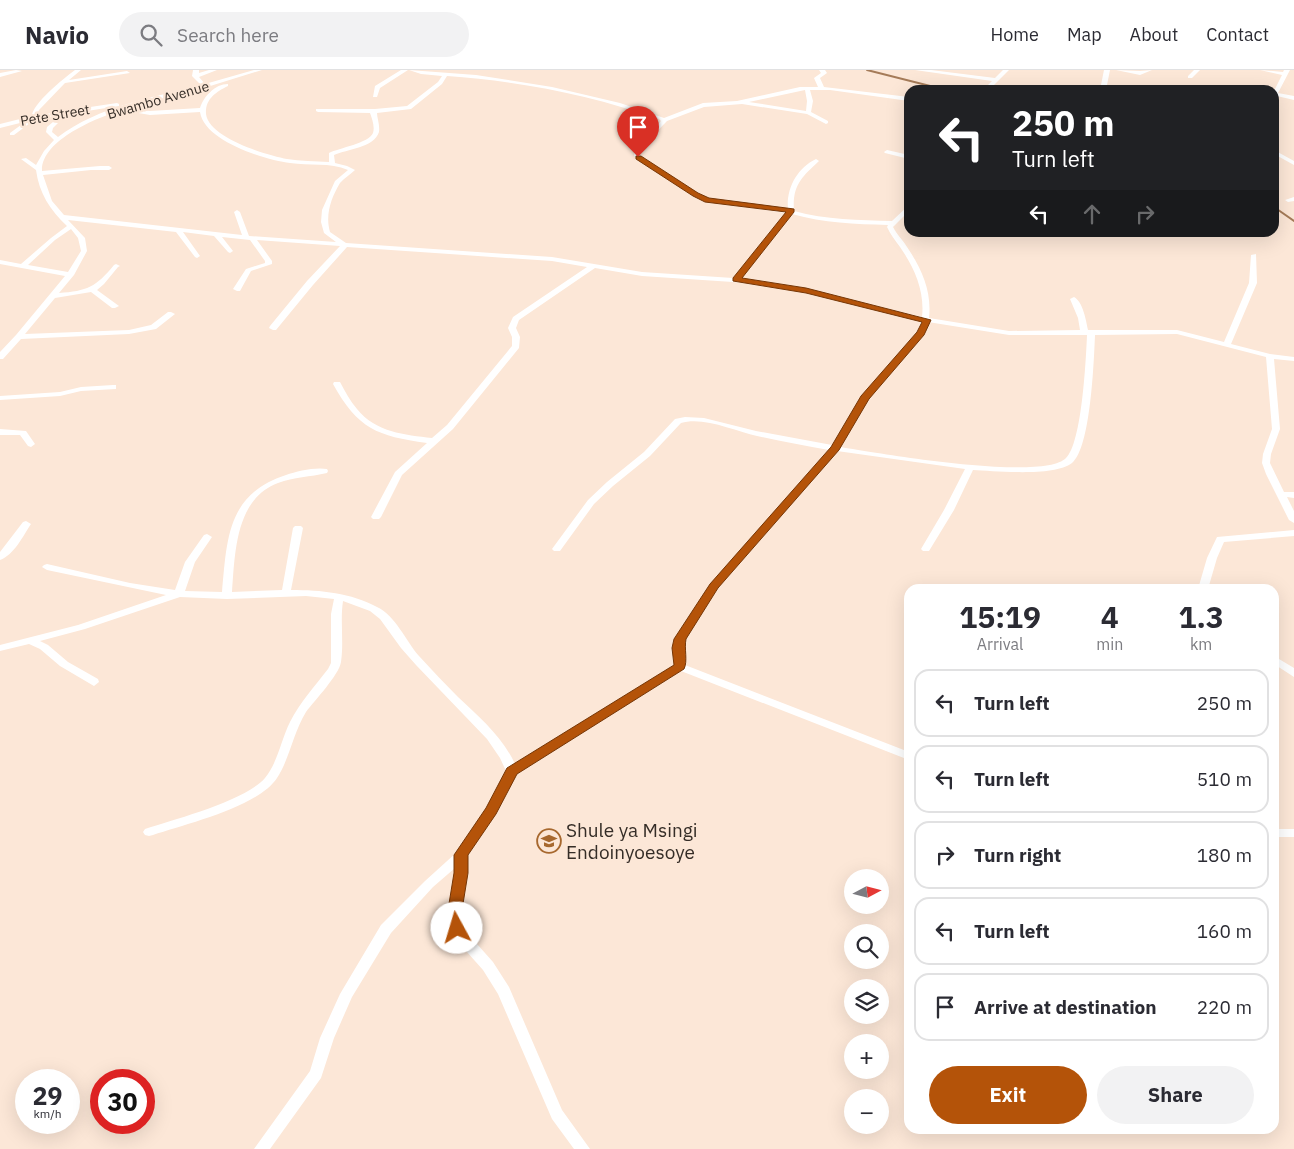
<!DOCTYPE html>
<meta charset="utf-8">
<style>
:root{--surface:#fff;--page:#f2f2f3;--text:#2b2b33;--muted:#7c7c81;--line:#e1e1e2;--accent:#b45309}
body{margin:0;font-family:"IBM Plex Sans",sans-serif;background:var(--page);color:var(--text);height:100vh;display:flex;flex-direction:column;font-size:19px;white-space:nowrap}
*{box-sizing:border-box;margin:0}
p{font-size:16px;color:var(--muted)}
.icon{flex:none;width:28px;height:28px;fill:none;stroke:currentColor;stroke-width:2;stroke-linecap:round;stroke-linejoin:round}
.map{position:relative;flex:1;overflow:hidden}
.drawer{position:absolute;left:904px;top:514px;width:375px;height:550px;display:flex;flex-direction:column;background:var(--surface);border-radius:15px;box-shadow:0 5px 20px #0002}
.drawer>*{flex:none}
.guide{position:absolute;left:904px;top:15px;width:375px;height:152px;border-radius:15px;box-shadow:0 5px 20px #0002;background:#202124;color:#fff;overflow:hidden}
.needle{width:32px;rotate:83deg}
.buttons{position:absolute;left:844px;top:799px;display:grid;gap:10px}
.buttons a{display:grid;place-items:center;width:45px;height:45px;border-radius:50%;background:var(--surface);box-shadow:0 5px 20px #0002;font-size:25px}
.speed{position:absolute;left:15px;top:999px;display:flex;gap:10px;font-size:25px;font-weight:700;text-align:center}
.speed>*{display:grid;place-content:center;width:65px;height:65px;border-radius:50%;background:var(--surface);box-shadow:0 5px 20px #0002;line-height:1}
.speed small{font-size:12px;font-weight:400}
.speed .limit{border:8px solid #d22;background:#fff;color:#111}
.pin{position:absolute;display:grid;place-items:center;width:42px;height:42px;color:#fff;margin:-51px -21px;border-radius:50% 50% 50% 0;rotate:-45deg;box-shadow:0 0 5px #0007}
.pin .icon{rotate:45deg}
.me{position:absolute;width:55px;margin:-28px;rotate:354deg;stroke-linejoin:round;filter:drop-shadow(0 0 4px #0008)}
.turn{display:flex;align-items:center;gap:18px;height:105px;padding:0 25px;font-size:22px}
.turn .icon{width:65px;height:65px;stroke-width:2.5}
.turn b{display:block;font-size:35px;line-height:42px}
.lanes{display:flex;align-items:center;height:48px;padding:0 25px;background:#0003;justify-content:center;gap:25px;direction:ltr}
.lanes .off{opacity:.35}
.eta{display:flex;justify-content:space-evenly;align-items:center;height:85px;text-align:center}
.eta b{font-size:30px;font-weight:700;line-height:35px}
.cta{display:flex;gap:10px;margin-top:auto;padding:10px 25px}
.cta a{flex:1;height:58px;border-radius:30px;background:var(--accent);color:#fff;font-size:20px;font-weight:700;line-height:58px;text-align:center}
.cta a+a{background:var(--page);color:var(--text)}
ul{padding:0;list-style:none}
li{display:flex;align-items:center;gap:15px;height:68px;margin:0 10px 8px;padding:0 15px;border:2px solid var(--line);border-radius:15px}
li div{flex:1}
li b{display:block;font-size:19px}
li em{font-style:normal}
header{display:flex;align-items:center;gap:30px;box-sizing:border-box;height:70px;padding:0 25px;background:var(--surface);border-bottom:1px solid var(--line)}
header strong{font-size:24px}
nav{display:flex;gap:28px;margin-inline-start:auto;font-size:18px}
.search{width:350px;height:45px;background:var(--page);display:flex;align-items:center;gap:12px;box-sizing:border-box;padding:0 18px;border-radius:28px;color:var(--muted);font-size:19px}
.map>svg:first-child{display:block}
</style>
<header>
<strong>Navio</strong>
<div class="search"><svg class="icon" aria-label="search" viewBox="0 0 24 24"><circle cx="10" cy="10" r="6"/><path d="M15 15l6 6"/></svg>Search here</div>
<nav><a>Home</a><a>Map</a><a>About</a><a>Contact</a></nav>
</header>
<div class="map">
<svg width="1294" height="1079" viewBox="0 0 1294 1079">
<rect width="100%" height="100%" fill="#fce7d7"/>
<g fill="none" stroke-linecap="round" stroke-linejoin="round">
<path stroke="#a57b58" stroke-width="2" d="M867 0 946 20
M1274 137 1294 151"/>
<path fill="#fff" fill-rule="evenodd" d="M16 0 22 1 0 7V3Z
M75 0H81L69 10 127 1 130 3 65 13 39 40 37 45 117 33 119 34V36L36 49 0 58V54L32 46C32 34 64 8 75 0Z
M193 0H199V3L209 0H217L199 7 205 14 254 0H262L207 17 128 37 150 41 200 38C204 26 215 14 228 14V16C216 22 205 29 206 44 209 68 266 85 287 89 300 91 315 91 329 92V83C339 78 369 73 373 63 375 56 372 49 370 43L318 42 316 41V39H375L407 36 438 12 442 6 421 4 409 0 476 5 552 17 620 33 664 48 703 33 737 31 800 17H818L814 8 821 3 819 0H825L827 3 820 8 824 17 909 27V31L830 20H810L813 31 811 42 828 51V53L826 54 807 44 742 34 704 37 667 51 640 79 639 84 697 124 708 128 788 139C786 119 797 98 816 89L819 91C802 107 792 115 794 141 826 150 859 150 892 151L909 135V141L893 157C897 165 903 170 907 177 922 199 932 222 929 248L1009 261 1080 260 1078 248 1070 229 1074 227C1083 232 1086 250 1088 260H1177L1224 272 1249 213 1251 185 1256 184 1257 213 1231 274 1270 284 1294 287V291L1274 289 1280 359 1271 384 1270 393 1284 422H1294V428L1287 427 1294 441V453L1289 450 1266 404 1262 393 1263 384 1272 359 1266 287 1177 264 1095 265C1094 289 1091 378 1072 393 1054 407 996 401 973 400L954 440 929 481H923L921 479 944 440 965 399 837 381 718 518 685 569 683 578 685 595 909 682V690L681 601 516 704 495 744 467 786V803L460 846 463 857 469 865 493 892 509 917 562 1040 590 1079H574L552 1049 498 924 483 900 459 873 451 858 448 846 455 798 433 817 391 863 352 927 334 968 321 1008 270 1079H254L310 1001 320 968 340 924 381 855 425 811 457 782 486 739 506 701 500 688 487 669 416 595 401 578 380 549 370 541 343 531C340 551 344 572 341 592 339 605 315 630 306 642 293 663 290 688 277 708 258 737 186 754 153 765L149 766 145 765 143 762 145 759C175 749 245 731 265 708 278 692 281 670 290 652 300 632 315 616 328 599L331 593V544L334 529 306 526 227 529 180 527 85 559 40 571 48 575 68 592 98 609 99 612 94 616 60 596 40 579 29 574 0 581V575L78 555 166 525 47 500 42 497 44 495 47 494 130 513 175 520 185 492 204 465 207 464 212 467 195 492 185 521 222 522C227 469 227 424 286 405 297 401 315 397 327 399L328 401 327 403C310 407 294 407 278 413 235 429 235 484 232 522L282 520 293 458 295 456H301L303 458 291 520C321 520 351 523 377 537 396 546 405 570 419 586 432 600 445 614 458 627 480 648 502 666 515 694L675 596 673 578 675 569 711 514 829 380C805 376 780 371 757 366 735 361 703 346 681 353L650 386 613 416 594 434 560 481H554L552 479 588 430 607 412 644 382 675 349 685 347 704 348 756 361 832 375 862 326 917 262 921 251 806 223 748 213 642 206 595 198 519 250 516 258 520 267 519 278 453 359 402 405 381 447 379 449H373L371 447 395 402 427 373C377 366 358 359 333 314L334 312H340C345 321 350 331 357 339 375 362 405 365 432 368L447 355 512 276V267L508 258 513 247 587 197 552 191 347 177 313 215 276 260H273L269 258 270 256 307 211 340 176 257 170 272 191V194L251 201 240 221H237L233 219 246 199 265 193V191L250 170 222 167 233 181 230 183 228 182 214 166 183 162 200 186 197 188 195 187 176 162 68 150 85 168 87 181 74 205 59 223C87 221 96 217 114 195L116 194 120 196 118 197 104 214 97 220 119 236 115 238H112L91 222 55 228 25 264 129 260 151 255 168 242H171L175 244 156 259 129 264 21 269 3 289H0V282L16 265 65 206 0 194V190L21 194 51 168 67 156C50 140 39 123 36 100L21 89 26 88 36 95 44 81 54 70 46 62 47 57 53 52 58 53 53 58 52 62 58 67C99 36 152 28 201 15L192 6ZM447 6C519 11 591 25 659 49L661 51 634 79V86L693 126 705 131 786 143 733 208 642 202 552 187 346 173 330 162C325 145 331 128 340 113 344 108 351 104 355 100L347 96 335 93 334 85C347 79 374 78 379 62 380 55 377 48 377 43L411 39 442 14ZM805 20 807 31 806 41 749 32ZM121 40 150 45 200 42C204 71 265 90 290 93 309 96 330 92 348 100L335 111 322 140 321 152 324 163 336 172 249 166 240 142 237 140 234 142 242 165 64 145 52 131 43 105 91 100H109L112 98 109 96H100L42 101C41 70 97 48 121 40ZM792 144C824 153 855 154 888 155L887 157C890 164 895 170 900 177 914 197 925 221 922 247L806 219 740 208ZM71 159 78 168 81 181 68 202 28 195 55 170ZM928 252 1009 265H1087C1086 289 1082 373 1066 388 1043 412 877 383 840 377L868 329 924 265Z
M401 0H408L380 18 377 27H373L375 16Z
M915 0H931L995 8 1003 0H1009L989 20H983L992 11Z
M1104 0H1110L1106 20H1100Z
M1116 0 1140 1 1152 0 1140 5Z
M1194 0H1200L1192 8H1188V6Z
M1260 0 1283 2 1284 0H1290L1278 23 1294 26V30L1277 26 1274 28V21L1282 5Z
M25 52 30 53 14 65H10V63Z
M887 80 909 85V89L885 83 884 82Z
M1274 80 1294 91V95L1274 84Z
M1294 127V131L1288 132 1285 130Z
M113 315H116V319L81 321 60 326 0 330V326L60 322 81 317Z
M0 359 26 361 35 374 31 377 28 376 20 365H0Z
M26 451 31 454C23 466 14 485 0 490V482L23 452Z
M1294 460V466L1224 472 1217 488 1208 519H1198L1207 488 1217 467Z
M1274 586 1294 598V607L1274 594Z
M1274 759H1294V767H1274Z"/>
</g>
<path fill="#b45309" stroke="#753606" d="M636 86H641L698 123 709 128 794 139V142L742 208 806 218 931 250 924 265 869 329 839 380 718 518 686 569C684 579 688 591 684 599L517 704 496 744 468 785V803L461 846 465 858 463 862 457 864 452 862 447 846 454 803V785L486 738 507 698 674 595 672 578 674 569 710 514 831 377 861 326 917 262 922 252 806 223 733 211V208L786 142 705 132 693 126 636 89Z"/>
<defs>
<g id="school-ring" transform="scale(1.25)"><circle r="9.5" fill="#fce7d7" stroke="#a7682e" stroke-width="1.5"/><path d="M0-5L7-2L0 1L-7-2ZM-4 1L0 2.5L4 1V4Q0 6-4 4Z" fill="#a7682e"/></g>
</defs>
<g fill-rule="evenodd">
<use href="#school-ring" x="549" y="771"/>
</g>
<g text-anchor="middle" stroke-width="5" stroke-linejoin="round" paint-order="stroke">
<g font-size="14" fill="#352d27" stroke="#fce7d7">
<text transform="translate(158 30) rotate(-16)" y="5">Bwambo Avenue</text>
<text transform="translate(55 45) rotate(-10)" y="5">Pete Street</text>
</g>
<g font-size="19" fill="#352d27" stroke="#fce7d7" text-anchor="start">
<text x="566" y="767">Shule ya Msingi<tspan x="566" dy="22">Endoinyoesoye</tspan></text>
</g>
</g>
</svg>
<div class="buttons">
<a><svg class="needle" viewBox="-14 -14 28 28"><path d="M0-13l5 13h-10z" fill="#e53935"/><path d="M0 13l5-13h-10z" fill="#7c7c81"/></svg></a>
<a><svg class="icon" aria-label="search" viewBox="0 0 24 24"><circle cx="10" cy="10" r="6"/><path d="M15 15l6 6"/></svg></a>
<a><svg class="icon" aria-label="layers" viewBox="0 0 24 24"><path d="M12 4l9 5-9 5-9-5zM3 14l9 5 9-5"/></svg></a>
<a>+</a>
<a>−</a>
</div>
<div class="speed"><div>29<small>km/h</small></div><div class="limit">30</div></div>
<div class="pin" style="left:638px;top:87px;background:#d93025"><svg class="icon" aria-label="arrive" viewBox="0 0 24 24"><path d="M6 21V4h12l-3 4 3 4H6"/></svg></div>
<svg class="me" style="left:457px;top:858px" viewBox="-20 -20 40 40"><circle r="19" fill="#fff"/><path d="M0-13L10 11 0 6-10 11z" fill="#b45309"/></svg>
<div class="guide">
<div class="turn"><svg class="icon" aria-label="left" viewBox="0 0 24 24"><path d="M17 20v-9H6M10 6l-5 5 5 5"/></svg><div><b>250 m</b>Turn left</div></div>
<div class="lanes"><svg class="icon" aria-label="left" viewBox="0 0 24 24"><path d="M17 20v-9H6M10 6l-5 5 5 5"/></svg><svg class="icon off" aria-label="ahead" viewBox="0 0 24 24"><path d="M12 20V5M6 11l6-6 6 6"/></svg><svg class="icon off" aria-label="right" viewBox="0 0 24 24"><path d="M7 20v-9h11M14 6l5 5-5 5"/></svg></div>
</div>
<section class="drawer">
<div class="eta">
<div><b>15:19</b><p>Arrival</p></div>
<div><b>4</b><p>min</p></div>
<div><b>1.3</b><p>km</p></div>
</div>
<ul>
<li><svg class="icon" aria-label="left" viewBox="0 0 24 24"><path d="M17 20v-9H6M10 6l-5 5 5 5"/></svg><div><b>Turn left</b></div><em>250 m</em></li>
<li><svg class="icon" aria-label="left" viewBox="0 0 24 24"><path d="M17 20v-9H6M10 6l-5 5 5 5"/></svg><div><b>Turn left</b></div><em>510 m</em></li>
<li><svg class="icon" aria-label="right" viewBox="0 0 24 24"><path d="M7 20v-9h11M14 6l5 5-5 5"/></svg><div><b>Turn right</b></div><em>180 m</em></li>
<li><svg class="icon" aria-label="left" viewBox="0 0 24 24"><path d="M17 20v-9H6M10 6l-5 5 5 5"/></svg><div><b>Turn left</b></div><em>160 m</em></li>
<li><svg class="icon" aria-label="arrive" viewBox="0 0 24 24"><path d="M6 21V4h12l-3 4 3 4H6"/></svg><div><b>Arrive at destination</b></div><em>220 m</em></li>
</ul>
<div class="cta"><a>Exit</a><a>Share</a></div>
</section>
</div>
